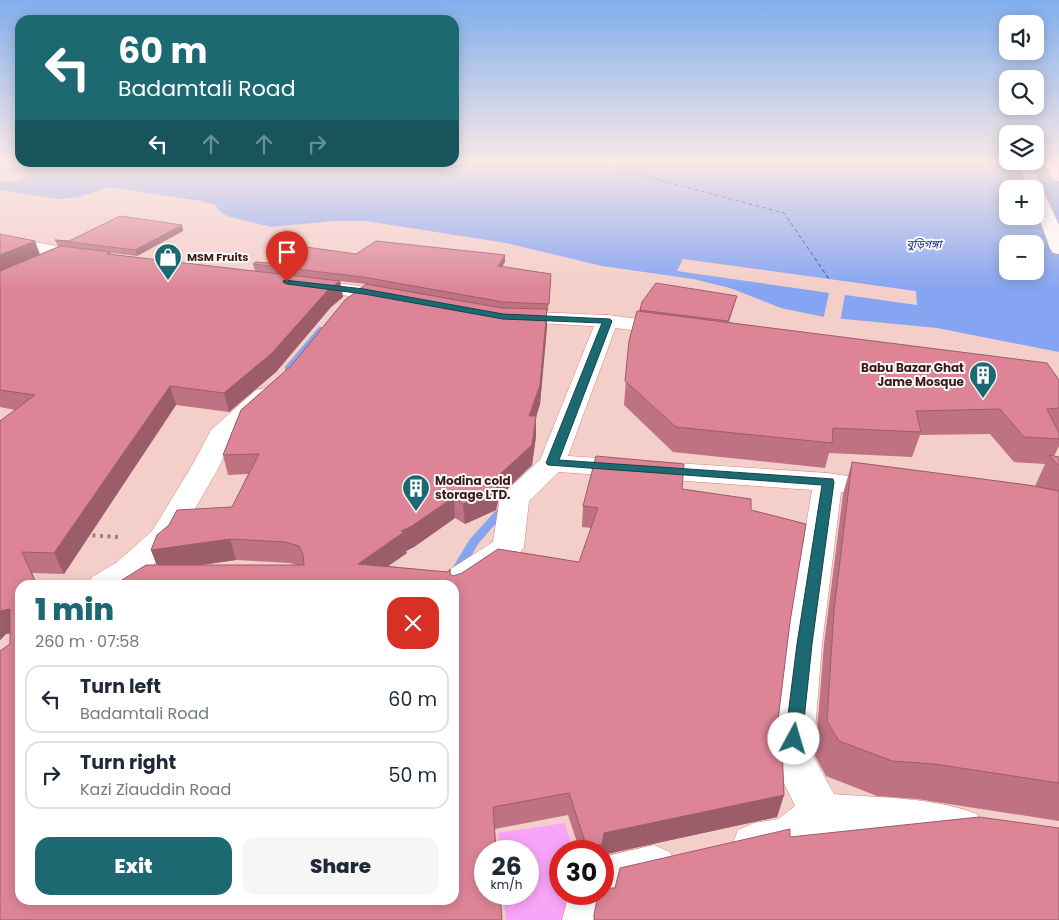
<!DOCTYPE html>
<meta charset="utf-8">
<style>
:root{--surface:#fff;--page:#f6f6f7;--text:#1f2937;--muted:#747a83;--line:#e0e1e3;--accent:#1d6972}
body{margin:0;font-family:Poppins,"Noto Sans Bengali",sans-serif;background:var(--page);color:var(--text);height:100vh;display:flex;flex-direction:column;font-size:19px;white-space:nowrap}
*{box-sizing:border-box;margin:0}
p{font-size:16px;color:var(--muted)}
.icon{flex:none;width:28px;height:28px;fill:none;stroke:currentColor;stroke-width:2;stroke-linecap:round;stroke-linejoin:round}
.map{position:relative;flex:1;overflow:hidden}
.sheet{position:absolute;left:15px;top:580px;width:444px;height:325px;display:flex;flex-direction:column;background:var(--surface);border-radius:15px;box-shadow:0 2px 12px #0003}
.sheet>*{flex:none}
.guide{position:absolute;left:15px;top:15px;width:444px;height:152px;border-radius:15px;box-shadow:0 2px 12px #0003;background:#1d6972;color:#fff;overflow:hidden}
.buttons{position:absolute;left:999px;top:15px;display:grid;gap:10px}
.buttons a{display:grid;place-items:center;width:45px;height:45px;border-radius:10px;background:var(--surface);box-shadow:0 2px 12px #0003;font-size:25px}
.speed{position:absolute;left:474px;top:840px;display:flex;gap:10px;font-size:25px;font-weight:700;text-align:center}
.speed>*{display:grid;place-content:center;width:65px;height:65px;border-radius:50%;background:var(--surface);box-shadow:0 2px 12px #0003;line-height:1}
.speed small{font-size:12px;font-weight:400}
.speed .limit{border:8px solid #d22;background:#fff;color:#111}
.pin{position:absolute;display:grid;place-items:center;width:42px;height:42px;color:#fff;margin:-51px -21px;border-radius:50% 50% 50% 0;rotate:-45deg;box-shadow:0 0 5px #0007}
.pin .icon{rotate:45deg}
.me{position:absolute;width:55px;margin:-28px;rotate:6deg;stroke-linejoin:round;filter:drop-shadow(0 0 4px #0008)}
.turn{display:flex;align-items:center;gap:18px;height:105px;padding:0 20px;font-size:22px}
.turn .icon{width:65px;height:65px;stroke-width:2.5}
.turn b{display:block;font-size:35px;line-height:42px}
.lanes{display:flex;align-items:center;height:48px;padding:0 20px;background:#0003;justify-content:center;gap:25px;direction:ltr}
.lanes .off{opacity:.35}
.round{display:grid;place-items:center;flex:none;width:52px;height:52px;border-radius:15px;background:var(--page)}
.overview{display:flex;align-items:center;justify-content:space-between;height:85px;padding:0 20px}
h1{font-size:30px;font-weight:800;line-height:38px;color:var(--accent)}
.cta{display:flex;gap:10px;margin-top:auto;padding:10px 20px}
.cta a{flex:1;height:58px;border-radius:15px;background:var(--accent);color:#fff;font-size:20px;font-weight:800;line-height:58px;text-align:center}
.cta a+a{background:var(--page);color:var(--text)}
ul{padding:0;list-style:none}
li{display:flex;align-items:center;gap:15px;height:68px;margin:0 10px 8px;padding:0 10px;border:2px solid var(--line);border-radius:15px}
li div{flex:1}
li b{display:block;font-size:19px}
li em{font-style:normal}
.map>svg:first-child{display:block}
</style>
<div class="map">
<svg width="1059" height="920" viewBox="0 0 1059 920">
<rect width="100%" height="100%" fill="#f4cec9"/>
<path fill="#f8a5f9" d="M565 823 573 851H560V894H574L568 920H506L503 894H528V851H500L498 833Z"/>
<path fill="#85a4f1" fill-rule="evenodd" d="M0 161H1059V352L937 328 824 317 781 308 730 288 693 279 602 266 506 243 366 221H334L271 227 230 217 221 213 215 205 200 201 109 187 78 197 58 199 0 190ZM1008 189H1035V216H1008ZM1008 244H1035V271H1008Z"/>
<path fill="#f4cec9" d="M0 171 32 174 12 182 0 181Z
M683 259 916 291 917 305 845 295 840 322 823 320 829 293 677 271Z"/>
<g fill="none" stroke-linecap="round" stroke-linejoin="round">
<path fill="#85a4f1" fill-rule="evenodd" d="M319 327H325L326 329 291 371H285V367Z
M505 504 510 507 478 544 454 586 442 585 470 539 501 505Z"/>
<path stroke="#132996" stroke-width="1" stroke-dasharray="4 3" stroke-linecap="butt" d="M586 161 784 213 829 279"/>
<g stroke="#da837a" stroke-width="1">
<path id="minor" d="M607 315 615 316 618 321 568 456 828 473 892 483 896 489 892 495 882 498 841 492 822 644 813 756 834 794C880 798 933 797 977 814L983 829 977 844 961 850 917 843 828 834 804 853 788 859 754 867 738 860 732 845 738 830 754 823 778 819 795 806 772 758 786 644 812 490 559 472 529 501 524 547 519 554 462 593 454 596V585H433L438 577 493 542 500 498 505 492 540 460 596 321 599 316Z
M265 388 274 390 277 395 232 440 218 469 174 545 139 578 129 585H87L92 577 117 562 152 531 190 469 211 430 256 390Z
M654 845 670 852 677 868 670 884 654 891 614 900 610 920H562L569 894H602V857Z"/>
</g>
<g stroke="#da837a" stroke-width="1">
<path id="tertiary" d="M0 236 86 251 92 253 95 257 92 261 86 263 0 246Z
M305 278 393 291 400 293 403 297 400 301 393 303 298 288 295 284 298 280Z
M509 311 607 315 679 324 682 329 679 334 671 335 607 327 502 321 498 317 502 313Z"/>
</g>
<g stroke="#da837a" stroke-width="1">
<path id="trunk" d="M1016 161H1030L1059 225V254L1053 253 1050 249 1035 206V189H1028Z
M1044 161H1058L1059 181 1054 180Z"/>
</g>
<path stroke="#a37f7b" stroke-width="4" stroke-dasharray="3 4.5" stroke-linecap="butt" d="M85 535 119 537"/>
<use href="#minor" fill="#fff" fill-rule="evenodd"/>
<use href="#tertiary" fill="#fff" fill-rule="evenodd"/>
<use href="#trunk" fill="#fff" fill-rule="evenodd"/>
</g>
<path fill="#be7282" fill-rule="evenodd" d="M120 216 182 225 183 231 137 256 111 253V254L255 271 253 264 256 262 281 264 306 247 356 254 376 241 505 255V262L502 266 551 274 548 311H547V327L540 404 536 417V436L532 465 499 497 496 510 465 524 455 518 414 547 406 551 407 553 388 566 448 572 450 569 451 575 453 576 462 573 498 549 579 562 591 528 582 527 583 506 596 456 684 464 682 489 751 499V510L806 524 790 622 776 736 782 747 784 795 777 817 602 855V851H580L568 815 495 829 496 851H485V894H500L502 920H0V651L10 644V633L6 634 0 640V421L15 410 0 407V234L35 241 40 254 59 246H58L55 240 69 241ZM340 281 366 284 345 300 291 366 241 410 223 455 228 475 248 474 232 507 177 510 169 525 157 535 151 550 157 565H146L114 585H454V900H20V585H37L32 573 64 574 176 405 229 412 276 372 331 307 343 297ZM236 560 290 563 296 565H202Z
M737 296 735 303 729 322 1059 380V446L1054 456 1059 457V821L917 799 877 796 826 776 815 756 824 644 843 494 852 462 1035 486 1045 464 1014 462 990 434 920 435 912 457 829 453 825 468 673 452 624 405 629 341 642 302Z"/>
<path fill="#9b5d6a" d="M182 225 183 231 137 256 135 250Z
M35 241 40 256 0 273V255Z
M505 255V262L498 273V266Z
M340 281 343 297 331 307 276 372 229 412 224 393 328 290Z
M547 309V327L540 404 536 417V436L532 465 499 497 496 510 465 524 463 504 498 476 529 416Z
M170 386 176 405 64 574 54 553Z
M454 497 455 518 414 547 406 551 407 553 361 585 358 564 401 531Z
M230 539 236 560 159 571 151 550Z
M10 609 20 631 6 634 0 640V611Z
M784 795 777 817 602 855V851H587V848L604 833Z"/>
<path fill="#dd8597" stroke="#9b5d6a" d="M120 216 182 225 135 250 55 240 69 241Z
M0 234 35 241 0 255Z
M376 241 505 255 498 266 551 274 549 304 503 302 363 277 253 264 256 262 281 264 306 247 356 254Z
M61 246 110 252 107 254 340 281 328 290 272 353 224 393 170 386 54 553 22 552 37 585H20V900H454V585H114L146 565H304L303 554 299 546 285 542 230 539 151 550 157 535 169 525 177 510 232 507 259 454 223 455 241 410 291 366 345 300 366 284 502 308 547 309 540 385 529 416H536L532 445 498 476 496 489 463 504 454 497 412 526 401 531 404 532 358 564 448 572 450 569V574L453 576 462 573 498 549 579 562 598 508 583 506 596 456 684 464 682 489 751 499V510L806 524 790 622 776 736 782 747 784 795 604 833 602 844 587 848 569 793 493 807 496 851H485V894H500L502 920H0V651L10 644V609L0 611V421L35 395 0 390V271Z
M656 283 737 296 728 321 640 310 642 302Z
M637 311 1047 363 1059 380V408L1047 409 1059 433V439L1024 437 1000 409 916 411 921 432 833 428 832 443 676 427 625 381 629 341Z
M1049 455 1059 457V466Z
M852 462 1028 485 1059 491V783L934 764 892 761 839 741 827 721 834 610Z
M979 817 1059 828V920H594V915L598 894H602V888H615L620 868 790 829V837Z"/>
<linearGradient id="sky" x2="0" y2="1"><stop stop-color="#80aeec"/><stop offset="0.56" stop-color="#fae9e7"/><stop offset="1" stop-color="#fae9e7" stop-opacity="0"/></linearGradient>
<rect width="1059" height="290" fill="url(#sky)"/>
<path fill="#1d6972" stroke="#13444a" d="M284 280 364 289 503 314 610 319 612 321 559 460 833 479 834 482 812 644 802 739 800 744 794 746 788 744 785 739 797 644 822 485 548 465 546 463 602 323 503 319 364 294 287 284 283 282Z"/>
<defs>
<g id="shop-pin" transform="scale(1.4375)"><path d="M0 17L-7.5 6A9.5 9.5 0 1 1 7.5 6Z" fill="#1d6972" stroke="#f9f9f9"/><path d="M-5-2.5h2.3a2.7 3.5 0 0 1 5.4 0H5L5.5 6h-11ZM-1.5-2.5h3a1.5 2.3 0 0 0-3 0Z" fill="#fff"/></g>
<g id="building-pin" transform="scale(1.4375)"><path d="M0 17L-7.5 6A9.5 9.5 0 1 1 7.5 6Z" fill="#1d6972" stroke="#f9f9f9"/><path d="M-4-6H4V6H1V3H-1V6H-4ZM-2.5-4.3h1.7v1.8h-1.7ZM.8-4.3h1.7v1.8H.8ZM-2.5-1h1.7V.8h-1.7ZM.8-1h1.7V.8H.8Z" fill="#fff"/></g>
</defs>
<g fill-rule="evenodd">
<use href="#shop-pin" x="168" y="257"/>
<use href="#building-pin" x="983" y="375"/>
<use href="#building-pin" x="416" y="488"/>
</g>
<g text-anchor="middle" stroke-width="4" stroke-linejoin="round" paint-order="stroke">
<g font-size="11" font-style="italic" fill="#132996" stroke="#f9f9f9">
<text x="924" y="248">বুড়িগঙ্গা</text>
</g>
<g font-size="11" font-weight="bold" fill="#3c1a17" stroke="#f9f9f9" text-anchor="start">
<text x="187" y="261">MSM Fruits</text>
</g>
<g font-size="12" font-weight="bold" fill="#3c1a17" stroke="#f9f9f9" text-anchor="end">
<text x="964" y="372">Babu Bazar Ghat<tspan x="964" dy="14">Jame Mosque</tspan></text>
<text x="435" y="485" text-anchor="start">Modina cold<tspan x="435" dy="14">storage LTD.</tspan></text>
</g>
</g>
</svg>
<div class="buttons">
<a><svg class="icon" aria-label="sound" viewBox="0 0 24 24"><path d="M4 9h4l5-4v14l-5-4H4zM17 9q2 3 0 6"/></svg></a>
<a><svg class="icon" aria-label="search" viewBox="0 0 24 24"><circle cx="10" cy="10" r="6"/><path d="M15 15l6 6"/></svg></a>
<a><svg class="icon" aria-label="layers" viewBox="0 0 24 24"><path d="M12 4l9 5-9 5-9-5zM3 14l9 5 9-5"/></svg></a>
<a>+</a>
<a>−</a>
</div>
<div class="speed"><div>26<small>km/h</small></div><div class="limit">30</div></div>
<div class="pin" style="left:287px;top:282px;background:#d93025"><svg class="icon" aria-label="arrive" viewBox="0 0 24 24"><path d="M6 21V4h12l-3 4 3 4H6"/></svg></div>
<svg class="me" style="left:794px;top:739px" viewBox="-20 -20 40 40"><circle r="19" fill="#fff"/><path d="M0-13L10 11 0 6-10 11z" fill="#1d6972"/></svg>
<div class="guide">
<div class="turn"><svg class="icon" aria-label="left" viewBox="0 0 24 24"><path d="M17 20v-9H6M10 6l-5 5 5 5"/></svg><div><b>60 m</b>Badamtali Road</div></div>
<div class="lanes"><svg class="icon" aria-label="left" viewBox="0 0 24 24"><path d="M17 20v-9H6M10 6l-5 5 5 5"/></svg><svg class="icon off" aria-label="ahead" viewBox="0 0 24 24"><path d="M12 20V5M6 11l6-6 6 6"/></svg><svg class="icon off" aria-label="ahead" viewBox="0 0 24 24"><path d="M12 20V5M6 11l6-6 6 6"/></svg><svg class="icon off" aria-label="right" viewBox="0 0 24 24"><path d="M7 20v-9h11M14 6l5 5-5 5"/></svg></div>
</div>
<section class="sheet">
<div class="overview"><div><h1>1 min</h1><p>260 m · 07:58</p></div><a class="round" style="background:#d93025;color:#fff"><svg class="icon" aria-label="close" viewBox="0 0 24 24"><path d="M6 6l12 12M18 6L6 18"/></svg></a></div>
<ul>
<li><svg class="icon" aria-label="left" viewBox="0 0 24 24"><path d="M17 20v-9H6M10 6l-5 5 5 5"/></svg><div><b>Turn left</b><p>Badamtali Road</p></div><em>60 m</em></li>
<li><svg class="icon" aria-label="right" viewBox="0 0 24 24"><path d="M7 20v-9h11M14 6l5 5-5 5"/></svg><div><b>Turn right</b><p>Kazi Ziauddin Road</p></div><em>50 m</em></li>
</ul>
<div class="cta"><a>Exit</a><a>Share</a></div>
</section>
</div>
